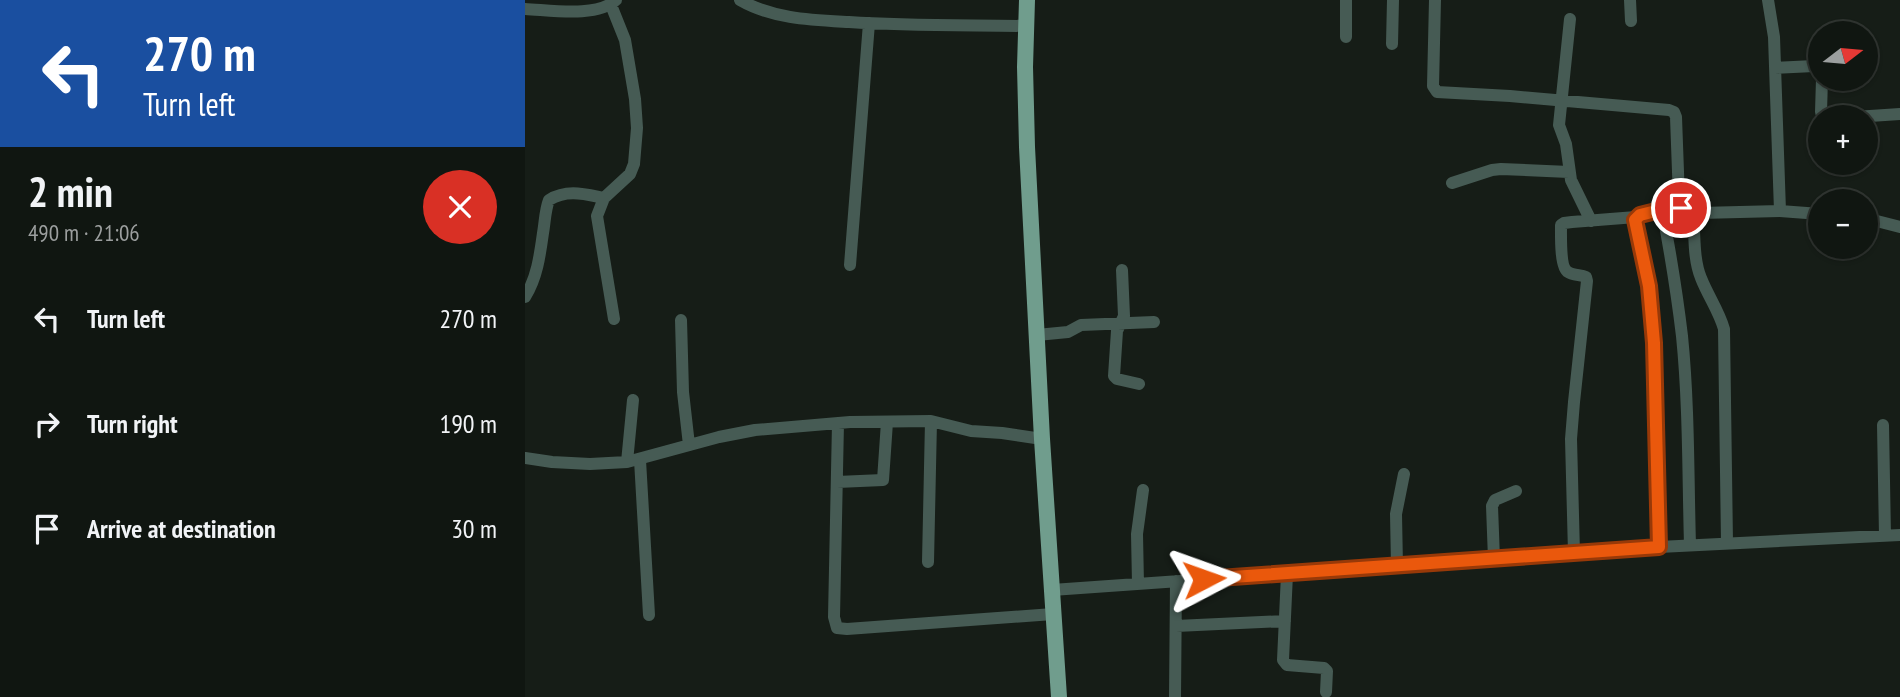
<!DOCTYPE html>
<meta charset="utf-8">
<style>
:root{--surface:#101611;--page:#1e231f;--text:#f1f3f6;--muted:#9c9f9f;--line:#303531}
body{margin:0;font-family:"PT Sans Narrow",sans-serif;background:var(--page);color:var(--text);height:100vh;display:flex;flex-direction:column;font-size:26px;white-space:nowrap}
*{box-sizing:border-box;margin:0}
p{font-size:23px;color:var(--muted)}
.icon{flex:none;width:38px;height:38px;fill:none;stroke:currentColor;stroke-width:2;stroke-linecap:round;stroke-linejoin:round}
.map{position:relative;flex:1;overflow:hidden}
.side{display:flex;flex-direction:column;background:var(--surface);width:525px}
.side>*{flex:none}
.guide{background:#1a4fa0;color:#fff;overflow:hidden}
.needle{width:46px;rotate:74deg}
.fabs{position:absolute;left:1283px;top:21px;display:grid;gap:14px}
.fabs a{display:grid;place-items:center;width:70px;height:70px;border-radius:50%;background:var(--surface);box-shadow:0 2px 5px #0004,0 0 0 2px var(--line);font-size:35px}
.pin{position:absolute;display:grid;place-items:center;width:60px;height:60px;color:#fff;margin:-30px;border:4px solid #fff;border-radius:50%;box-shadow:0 2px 7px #0007}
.me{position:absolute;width:77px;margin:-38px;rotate:86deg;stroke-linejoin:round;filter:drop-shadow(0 0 5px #0008)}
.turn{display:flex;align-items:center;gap:24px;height:147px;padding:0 28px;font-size:32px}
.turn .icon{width:91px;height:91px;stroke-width:2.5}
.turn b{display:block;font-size:49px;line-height:60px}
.round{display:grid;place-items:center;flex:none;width:74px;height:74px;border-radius:37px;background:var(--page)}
.overview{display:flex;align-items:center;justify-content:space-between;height:119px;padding:0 28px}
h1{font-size:42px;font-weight:700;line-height:52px}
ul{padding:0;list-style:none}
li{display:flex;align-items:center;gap:21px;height:105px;padding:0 28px}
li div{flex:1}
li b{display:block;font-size:26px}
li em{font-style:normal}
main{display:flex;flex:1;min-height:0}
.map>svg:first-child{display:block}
</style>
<main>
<section class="side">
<div class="guide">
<div class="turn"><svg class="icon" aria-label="left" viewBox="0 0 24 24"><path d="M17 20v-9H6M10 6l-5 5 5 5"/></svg><div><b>270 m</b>Turn left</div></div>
</div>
<div class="overview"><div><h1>2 min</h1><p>490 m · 21:06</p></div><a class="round" style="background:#d93025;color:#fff"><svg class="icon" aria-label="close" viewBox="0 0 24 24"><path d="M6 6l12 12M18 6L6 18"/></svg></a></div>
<ul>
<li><svg class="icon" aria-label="left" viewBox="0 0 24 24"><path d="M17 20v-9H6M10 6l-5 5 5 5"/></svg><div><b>Turn left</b></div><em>270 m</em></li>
<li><svg class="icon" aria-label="right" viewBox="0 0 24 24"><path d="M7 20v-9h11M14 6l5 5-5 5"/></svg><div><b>Turn right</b></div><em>190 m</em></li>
<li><svg class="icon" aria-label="arrive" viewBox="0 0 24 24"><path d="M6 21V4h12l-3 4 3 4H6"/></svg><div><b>Arrive at destination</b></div><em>30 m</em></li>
</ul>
</section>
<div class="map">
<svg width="1375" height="697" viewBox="0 0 1375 697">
<rect width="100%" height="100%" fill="#161d17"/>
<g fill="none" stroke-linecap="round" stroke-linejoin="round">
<path stroke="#465b54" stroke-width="12" d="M215 0C248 19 287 20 324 22 383 26 442 25 501 26
M821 0V37
M910 0 908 86 912 92 985 96 1144 110 1149 112 1151 117 1154 199 1155 205 1158 210 1175 213 1255 211 1295 214
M1105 0 1106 21
M1243 0 1249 37 1255 211
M86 5 100 40 110 99 112 128 109 164 105 174 79 198 72 216 89 319
M0 9C25 10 72 18 91 0
M1045 19 1034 125 1041 144 1046 180 1066 221
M867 44 868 0
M1250 68 1289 66 1295 67
M1297 79 1296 112 1302 117
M1330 117 1375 114
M927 183 967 170 976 169 1044 172
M1137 209C1145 251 1152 294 1157 336 1164 406 1163 476 1165 545
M1168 213C1170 234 1168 259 1176 278 1183 296 1194 311 1199 329L1202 543
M1340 218 1375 227
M325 265 344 23
M597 270 599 316 592 331 589 376 592 379 614 384
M0 297C12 278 15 255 18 233 20 222 20 210 24 200 42 189 59 194 79 198
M156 320 158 392 164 445
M512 335 543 332 556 325 629 322
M313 423 309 617 312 628 322 629 528 614
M1358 425 1360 536
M0 458 27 462 65 464 102 462 194 437 230 430 325 422 406 421 446 431 477 433 517 439
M115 460 124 615
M102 462 108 400
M312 482 358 480 362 422
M1134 547 1129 343 1124 286 1110 220 1115 215 1155 205
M1049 553 1046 439 1049 402 1062 281 1061 277C1056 275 1047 275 1043 272 1035 268 1036 234 1036 225L1039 223 1047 222 1111 217
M969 559 967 506 970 500 991 491
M403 562 406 421
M872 566 871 514 879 474
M762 574 758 660 762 665 799 668 802 671 801 692
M613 584 612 534 618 490
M527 590 1134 547 1375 535
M651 626 760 621
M650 697 651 581"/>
<path stroke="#709d8d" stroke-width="16" d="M502 0 500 67 502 147 517 439 534 697"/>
</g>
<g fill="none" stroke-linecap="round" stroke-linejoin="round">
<g stroke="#983908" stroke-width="18">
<path id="route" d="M679 579 1134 547 1129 343 1124 286 1110 220 1115 215 1155 205 1156 208"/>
</g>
<use href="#route" stroke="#ea580c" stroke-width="12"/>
</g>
</svg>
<div class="fabs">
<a><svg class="needle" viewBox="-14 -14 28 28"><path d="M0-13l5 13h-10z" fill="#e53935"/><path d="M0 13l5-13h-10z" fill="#9c9f9f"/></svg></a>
<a>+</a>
<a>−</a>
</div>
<div class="pin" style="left:1156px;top:208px;background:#d93025"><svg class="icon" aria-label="arrive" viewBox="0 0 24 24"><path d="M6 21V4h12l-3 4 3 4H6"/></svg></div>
<svg class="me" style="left:679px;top:579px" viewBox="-20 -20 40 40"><path d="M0-17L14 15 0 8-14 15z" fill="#ea580c" stroke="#fff" stroke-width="4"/></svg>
</div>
</main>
